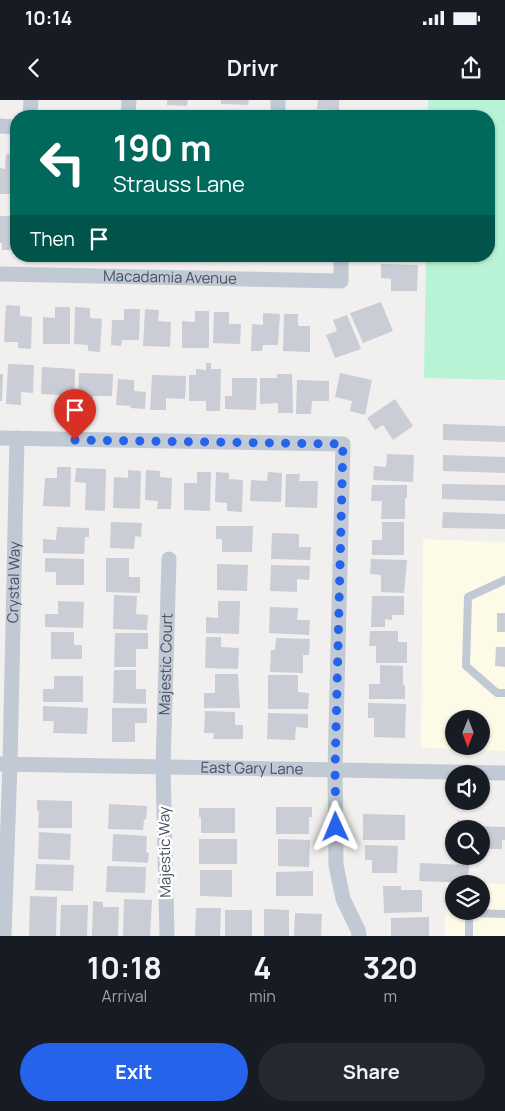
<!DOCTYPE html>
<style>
:root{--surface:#171b24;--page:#242831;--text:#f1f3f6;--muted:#9ea1a6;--accent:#2563eb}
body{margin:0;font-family:Manrope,sans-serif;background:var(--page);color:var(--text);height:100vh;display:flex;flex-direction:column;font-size:19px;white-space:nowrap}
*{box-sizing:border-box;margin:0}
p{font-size:16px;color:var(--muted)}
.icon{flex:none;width:28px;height:28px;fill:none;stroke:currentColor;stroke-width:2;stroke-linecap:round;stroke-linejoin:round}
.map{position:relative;height:836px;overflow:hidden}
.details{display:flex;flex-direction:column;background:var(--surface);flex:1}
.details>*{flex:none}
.top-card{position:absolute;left:10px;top:10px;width:485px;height:152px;border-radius:20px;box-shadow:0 1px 4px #0004;background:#00695c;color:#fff;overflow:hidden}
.needle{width:32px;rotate:181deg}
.controls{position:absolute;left:445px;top:610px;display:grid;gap:10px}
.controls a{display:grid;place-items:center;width:45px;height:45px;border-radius:50%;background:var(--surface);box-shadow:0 1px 4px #0004;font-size:25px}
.pin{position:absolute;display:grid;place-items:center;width:42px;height:42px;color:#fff;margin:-51px -21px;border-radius:50% 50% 50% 0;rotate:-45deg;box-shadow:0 0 5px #0007}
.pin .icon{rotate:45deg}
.me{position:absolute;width:55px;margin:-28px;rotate:359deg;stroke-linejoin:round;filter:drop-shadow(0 0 4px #0008)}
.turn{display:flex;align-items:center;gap:18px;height:105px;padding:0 20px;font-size:22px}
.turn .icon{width:65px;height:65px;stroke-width:2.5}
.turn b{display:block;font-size:35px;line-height:42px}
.then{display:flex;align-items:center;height:48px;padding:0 20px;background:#0003;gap:10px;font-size:19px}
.eta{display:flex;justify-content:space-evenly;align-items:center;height:85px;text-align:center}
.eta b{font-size:30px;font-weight:700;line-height:35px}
.action{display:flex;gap:10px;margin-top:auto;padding:10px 20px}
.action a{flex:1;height:58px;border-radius:30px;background:var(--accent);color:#fff;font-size:20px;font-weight:700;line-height:58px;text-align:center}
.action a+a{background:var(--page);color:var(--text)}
.status{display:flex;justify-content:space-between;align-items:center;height:35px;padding:0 25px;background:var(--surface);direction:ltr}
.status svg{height:14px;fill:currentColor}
header{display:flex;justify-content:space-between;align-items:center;height:65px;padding:0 20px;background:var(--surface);font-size:22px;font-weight:700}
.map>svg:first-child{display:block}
</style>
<div class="status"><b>10:14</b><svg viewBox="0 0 49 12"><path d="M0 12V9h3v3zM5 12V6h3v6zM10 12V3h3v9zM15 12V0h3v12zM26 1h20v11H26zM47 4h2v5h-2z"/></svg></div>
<header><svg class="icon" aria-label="back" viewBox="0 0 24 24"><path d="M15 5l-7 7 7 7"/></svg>Drivr<svg class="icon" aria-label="share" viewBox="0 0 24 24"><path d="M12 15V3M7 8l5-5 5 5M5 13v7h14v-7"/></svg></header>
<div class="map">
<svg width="505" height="836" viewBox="0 0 505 836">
<rect width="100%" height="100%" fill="#f2efef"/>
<path fill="#fdfae7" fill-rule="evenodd" d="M423 439 505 442V651L421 648ZM454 619H481V646H454Z
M446 782 505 784V836H445ZM454 784H481V811H454Z"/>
<path fill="#b9f3d6" d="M428 0H505V280L424 278 426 156H489V16H428Z"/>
<path fill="#cacdd5" d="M167 0H188L187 6 167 5Z
M221 0H249L248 5 221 4Z
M318 0H339V10L317 9Z
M6 54 16 55V94H0V68L5 69Z
M0 116H16V150H2V143H0Z
M292 156H308V161H292Z
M383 156H413V159H383Z
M381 164 418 165 417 191H391V179L381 178Z
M381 202 393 231 363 243 350 213Z
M6 205 20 206V216L32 217 31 249 18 248V242H4Z
M55 207H70V244H43V217L55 218Z
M75 207 90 208V218L102 219 100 252 88 251V245L74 244Z
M124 209H140L139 240H122L121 246 111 245 112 220H124Z
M145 209 159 210 158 221 171 222 170 247 143 246Z
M195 211H209V248H182V221L195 222Z
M214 212H229V224H241L240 244 213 243Z
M263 213 280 214 278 245H263L262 251H251L252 224 263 225Z
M284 214H298V226H310V252L283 251Z
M347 215 361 249 335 258 326 235 337 231 333 220Z
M206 263H211V269H221L220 311H206V301H189V275H196V269L206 270Z
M8 264 34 265 33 293 21 292V305L6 304Z
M42 267 75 269 74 307 58 306 59 295 41 294Z
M79 273 113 274 112 296H93V307H78Z
M340 273 372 280 365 315 350 311 352 301 335 297Z
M0 274H3L2 301H0Z
M277 274H292L293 313H278V303L260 304V278H277Z
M152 275 186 276 185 299 166 298V310H150Z
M232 278H257L256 310 225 309V296H232Z
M118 279 134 280V291L146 292 145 309 130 308 131 306 116 305Z
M297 280 329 281V301H312L311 314H296Z
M395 299 413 326 393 340 383 325 375 330 367 318Z
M443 324 505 326V342L443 340Z
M387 354 414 355 413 382 373 380 374 366 386 367Z
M443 355 505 357V373L443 371Z
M57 367H71L70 407 43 406 45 378H57Z
M76 368 106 369 105 411 85 410 86 383 75 382Z
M128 370 141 371 140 409 113 408 114 377 128 378Z
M146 370 160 371V377L172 378 171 409H157L158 401 145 400Z
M197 372H211L210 411 184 410V383H197Z
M216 372 229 373V379L243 380 242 412 227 411V403L215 402Z
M268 372 282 373 281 402 250 401 251 380 267 381Z
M286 374H300L299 381H318L317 408 285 407Z
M442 384 505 385V401L442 399Z
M372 385H407V398H405V419H381L382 401H371Z
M443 412 505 414V429L442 428Z
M111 422 142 423 141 437 135 436 134 449 110 448Z
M382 422H404V455H372V440H382Z
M216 426H253L252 452H222V439H216Z
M57 427 89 428V437H85L84 454 43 453V439L56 440Z
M272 433 299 434V447H311L310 460 271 459Z
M45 458 84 459V485H56V472H45Z
M106 458H129V477H140V493L106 492Z
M371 459 407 460 404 493 381 492V475L370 474Z
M217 464 248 465 247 491 217 490Z
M271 465 310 466 309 480 297 479V492L270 491Z
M114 495 137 496 136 514 148 515 147 530 113 529Z
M372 496H404V515H392V520L385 519V527H371Z
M58 501 84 502 83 528 45 527V514H58Z
M218 501H240L239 534 206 533V517L218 518Z
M270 507 298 508 297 520H310L309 535 269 533Z
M497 513H505V532H497Z
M370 531H398V542H407V563H376V546H369Z
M51 532H74V545H82V559H51Z
M115 533H148V549H136V567H114Z
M206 537H221V547L239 548 238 569 205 568Z
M276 538 310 539 309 555H303V573L270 572 271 550H275Z
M496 547H505V567L495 566Z
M380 565 403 566V585H405V599H369V584H380Z
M114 570H136V589H146V604L113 603Z
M215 574H238L240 608H204V593H215Z
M268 575H298V592L309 593 308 609H268Z
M54 576H83V602H43V589H54Z
M368 603 406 604 405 638 374 637V618H368Z
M43 606 88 608 87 634 53 633 54 621H43Z
M112 608H147V623H135V642H112Z
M205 611 235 612V625H243V639H213L214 633H204Z
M268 613 308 614V628L296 627 295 640 267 639Z
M37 700 72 701V728H38L39 711H37Z
M109 704 147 706 146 720 144 719 143 730 108 729Z
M276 707H312V717H309V734H276Z
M199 708H235V733H201V717H199Z
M363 714 405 715V740H363Z
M457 720 477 721 476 726 505 727V740H502V749H481V729H457Z
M39 732 71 734 70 760 38 759Z
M113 734 147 736 146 752 149 753 148 763 112 761Z
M199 739H237V764H199Z
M278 739 310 740 309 767 278 766Z
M365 745 398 746 397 773H372V760H365Z
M420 763 469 765 468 783 419 781Z
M36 764 74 765 73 791 35 790Z
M107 766 146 767 145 793 106 792Z
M200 770H232V797L200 796Z
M313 771V796H276V772Z
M383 786H401V790H422V812L384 813Z
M30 796 57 797 56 836H29Z
M124 799 152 800 150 836H123Z
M93 801 103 802V807H119L118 836H92Z
M61 805H88L87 836H60Z
M196 808H221L220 836H195Z
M264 809 289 810V836H264Z
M225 810H252V836H225Z
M295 813 322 814 321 836H294Z
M429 817V836H391V818Z"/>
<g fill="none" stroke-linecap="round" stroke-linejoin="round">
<path stroke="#c1c9d5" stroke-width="8" d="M505 480 468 497 466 566 497 593H505
M469 836V818L471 813 505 814"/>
<g stroke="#c1c9d5" stroke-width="15">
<path d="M30 16 31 0"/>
<path d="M128 16 129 0"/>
<path d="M278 16V0"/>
<path d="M0 26 16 27"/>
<path id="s1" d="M0 174 341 181V156"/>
<path d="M0 338 343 344 335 670 336 765 343 799 358 830 359 836"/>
<path id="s2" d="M0 664 505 673"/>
<path id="s3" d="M4 836 10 664 17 338"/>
<path id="s4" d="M167 836 163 667 169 459"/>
</g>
</g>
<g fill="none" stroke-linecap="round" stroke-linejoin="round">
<path stroke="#2563eb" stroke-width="9" stroke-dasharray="0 16.2" d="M75 340 343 344 335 670 336 727"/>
</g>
<g text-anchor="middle" stroke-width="5" stroke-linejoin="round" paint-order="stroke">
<g font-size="15" fill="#454f5e" stroke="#fff">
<text dy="5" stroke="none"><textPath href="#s1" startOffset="170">Macadamia Avenue</textPath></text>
<text dy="5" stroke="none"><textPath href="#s3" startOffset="354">Crystal Way</textPath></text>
<text dy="5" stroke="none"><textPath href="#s4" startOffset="272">Majestic Court</textPath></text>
<text dy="5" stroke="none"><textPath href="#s2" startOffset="252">East Gary Lane</textPath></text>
<text transform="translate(165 752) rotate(-91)" y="5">Majestic Way</text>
</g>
</g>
</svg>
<div class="controls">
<a><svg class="needle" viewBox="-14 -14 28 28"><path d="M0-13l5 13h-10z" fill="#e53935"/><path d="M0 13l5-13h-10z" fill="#9ea1a6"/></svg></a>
<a><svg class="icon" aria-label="sound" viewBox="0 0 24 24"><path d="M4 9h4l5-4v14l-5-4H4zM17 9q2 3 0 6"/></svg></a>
<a><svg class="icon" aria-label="search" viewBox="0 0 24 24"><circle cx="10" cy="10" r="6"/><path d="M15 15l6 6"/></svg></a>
<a><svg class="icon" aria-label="layers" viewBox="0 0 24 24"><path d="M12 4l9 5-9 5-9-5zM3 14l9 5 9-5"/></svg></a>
</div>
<div class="pin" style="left:75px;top:340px;background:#d93025"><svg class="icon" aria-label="arrive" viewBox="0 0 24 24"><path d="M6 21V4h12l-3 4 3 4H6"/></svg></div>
<svg class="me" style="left:336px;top:727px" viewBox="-20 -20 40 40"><path d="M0-17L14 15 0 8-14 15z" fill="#2563eb" stroke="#fff" stroke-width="4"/></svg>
<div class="top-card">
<div class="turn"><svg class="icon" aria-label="left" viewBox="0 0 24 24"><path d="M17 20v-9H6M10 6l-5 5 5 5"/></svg><div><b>190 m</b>Strauss Lane</div></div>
<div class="then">Then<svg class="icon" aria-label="arrive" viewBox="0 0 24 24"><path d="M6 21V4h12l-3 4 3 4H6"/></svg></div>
</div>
</div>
<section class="details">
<div class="eta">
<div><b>10:18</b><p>Arrival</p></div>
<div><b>4</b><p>min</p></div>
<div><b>320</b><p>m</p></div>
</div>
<div class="action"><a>Exit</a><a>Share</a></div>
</section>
